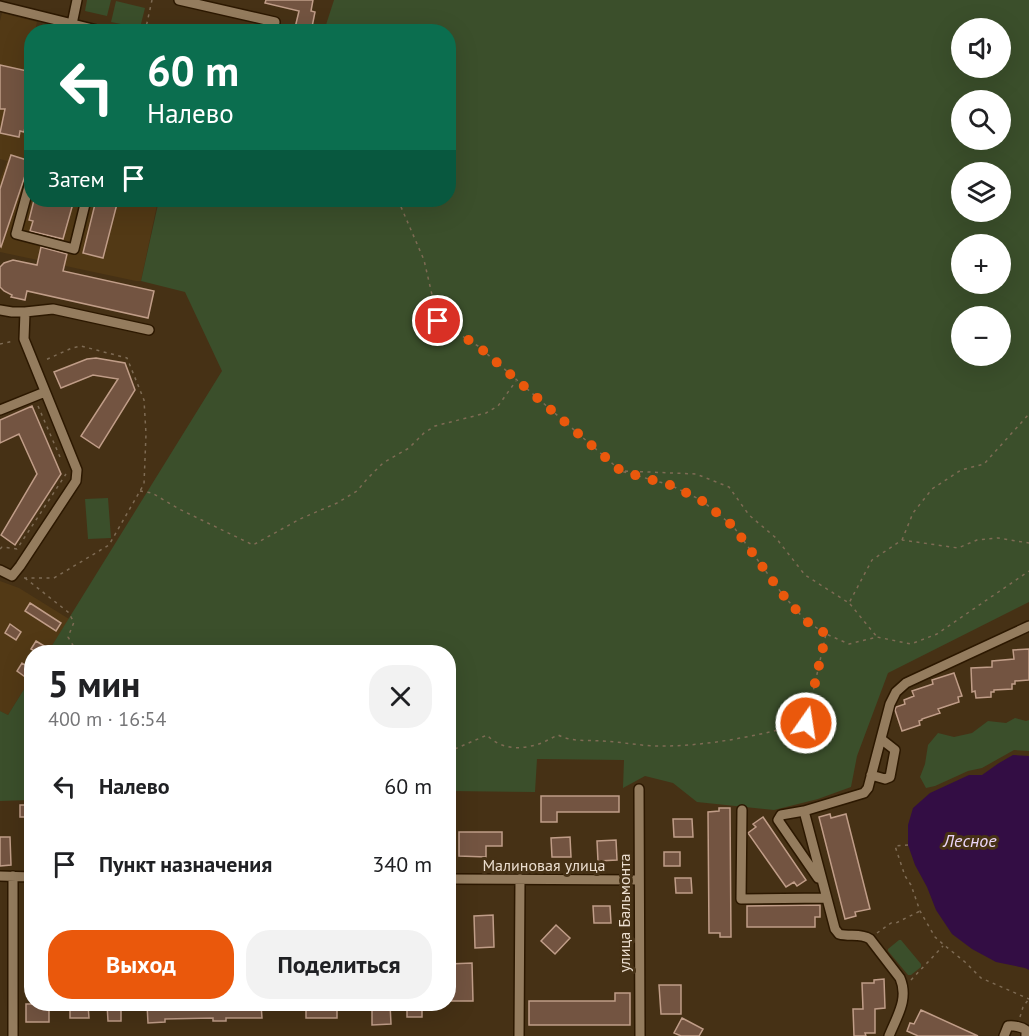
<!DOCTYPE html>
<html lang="ru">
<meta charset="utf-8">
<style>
:root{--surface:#fff;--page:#f2f2f2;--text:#202124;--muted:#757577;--accent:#ea580c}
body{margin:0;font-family:"PT Sans",sans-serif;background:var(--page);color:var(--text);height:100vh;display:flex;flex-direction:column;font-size:22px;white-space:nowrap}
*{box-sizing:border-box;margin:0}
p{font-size:20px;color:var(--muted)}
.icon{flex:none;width:33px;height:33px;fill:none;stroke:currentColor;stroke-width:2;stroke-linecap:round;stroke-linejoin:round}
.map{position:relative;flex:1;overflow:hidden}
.panel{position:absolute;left:24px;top:645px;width:432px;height:366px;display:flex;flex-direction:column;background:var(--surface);border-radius:24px;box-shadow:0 6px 24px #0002}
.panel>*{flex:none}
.top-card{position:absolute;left:24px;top:24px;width:432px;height:183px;border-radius:24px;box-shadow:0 6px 24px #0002;background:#0b6e4f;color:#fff;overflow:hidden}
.fabs{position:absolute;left:951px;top:18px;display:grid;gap:12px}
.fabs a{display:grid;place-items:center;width:60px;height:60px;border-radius:50%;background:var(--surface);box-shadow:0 6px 24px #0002;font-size:30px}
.pin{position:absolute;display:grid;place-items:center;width:51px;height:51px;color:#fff;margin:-26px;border:3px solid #fff;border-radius:50%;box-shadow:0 2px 6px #0007}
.me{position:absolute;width:66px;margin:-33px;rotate:13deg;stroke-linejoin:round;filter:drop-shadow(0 0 4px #0008)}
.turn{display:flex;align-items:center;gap:21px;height:126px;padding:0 24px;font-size:27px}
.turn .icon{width:78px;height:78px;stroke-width:2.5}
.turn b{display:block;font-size:42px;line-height:51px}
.then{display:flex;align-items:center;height:57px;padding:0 24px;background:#0003;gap:12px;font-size:22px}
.round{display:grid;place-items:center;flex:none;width:63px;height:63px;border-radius:24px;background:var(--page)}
.overview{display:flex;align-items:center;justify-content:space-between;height:102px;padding:0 24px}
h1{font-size:36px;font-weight:800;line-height:45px}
.button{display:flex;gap:12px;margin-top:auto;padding:12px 24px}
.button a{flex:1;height:69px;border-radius:24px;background:var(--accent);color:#fff;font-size:24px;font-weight:800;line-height:69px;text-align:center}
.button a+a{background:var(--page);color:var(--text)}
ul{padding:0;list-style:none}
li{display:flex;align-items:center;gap:18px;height:78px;padding:0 24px}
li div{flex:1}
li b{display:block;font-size:22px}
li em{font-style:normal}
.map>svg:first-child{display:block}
</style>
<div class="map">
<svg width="1029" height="1036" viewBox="0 0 1029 1036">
<rect width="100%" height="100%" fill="#463115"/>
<path fill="#523915" d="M2 13 37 22 35 31 32 32 31 46 27 63 31 64 18 117 27 120 26 127 31 128 32 200H158L141 281H136L0 252V180L7 161 0 159V21Z
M0 581 19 588 69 619 48 652H32L31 678 8 715 0 711Z"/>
<path fill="#3b4f2b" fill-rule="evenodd" d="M87 0H111L107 16 85 11Z
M334 0H1029V602L888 673 857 756 851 787 818 799 774 810 697 802 673 783 645 776 623 788 624 760 537 759 535 792 449 791 448 652H48L222 371 185 292 141 281 159 200H266L279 202 280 200H448V32L324 31ZM962 28H1000V68H962ZM962 100H1000V140H962ZM962 172H1000V212H962ZM962 244H1000V284H962ZM962 316H1000V356H962Z
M116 1 145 8 140 28 111 22Z
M191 24 219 30V31H190Z
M108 498 111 538 88 539 85 499Z
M31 678V800L0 801V711L8 715Z
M1015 718 1026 721 1029 720V751L1014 750 982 768 968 771 935 786 926 788 920 777 925 764 928 745 938 733 954 737 972 733 988 721 1006 723Z
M899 940H901L921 964V967L911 975H908L888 951V949Z"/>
<path fill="#330d44" d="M1013 755 1029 756V970L1025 968 996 962 972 949 952 934 936 910 927 887 915 865 908 845V825L913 808 930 793 969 775H982L999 763Z"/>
<path fill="#735441" stroke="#c09d88" stroke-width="1.5" d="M266 0H313L311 11 315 12 311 32H294L299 11 265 3Z
M0 65 32 72V112H29L24 132 20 131 19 137 0 133 5 109H0Z
M11 155 30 161 1 247 0 246V189Z
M34 200H74L63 239 30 231 33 221 29 220Z
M96 200H118L103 258 83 253Z
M41 247 67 254 63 271 154 291 148 318 27 291 25 300 11 297 12 295 4 291 0 287V267L4 263 13 260 37 265Z
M96 358 125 363 135 390 99 448 81 436 118 379 93 375 61 388 54 372 87 359Z
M32 406 61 474 15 545 1 535 37 474 19 434 0 443V420Z
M30 603 61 623 56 631 25 611Z
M10 624 21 632 16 640 5 633Z
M36 641 54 652H36L31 649Z
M1029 649V680L1015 681V684H1012V689L994 690V692H991V697L976 698 975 691 972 692 971 668 992 667V661L1014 659 1013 650Z
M22 663 32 670V673L28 679 17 671Z
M954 673 962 696 958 697 959 702 938 709 940 713 922 719V720L919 721 920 725 902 731 895 710 896 707 905 704 904 700 914 696 912 691 933 684 932 680Z
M541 796H619V812H557V822H541Z
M20 805H32V817H20Z
M719 808H730L731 937H720V933H709L708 812 719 811Z
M830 814 831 818 846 814 870 909 855 912 856 916 845 919 819 817Z
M763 817 806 880 797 886 794 882 786 887 748 833 756 827 753 824Z
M673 819H692L693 837H674Z
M459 832H502V846H486V857L459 856Z
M0 837H10L11 865 0 866Z
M570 837 571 857H552L551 838Z
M616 840 617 860 598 861 597 841Z
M664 852H680V866H664Z
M675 878H691L692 893H676Z
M820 905V917H815V927H747V906Z
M593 906H610L611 923H594Z
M493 915 494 947 475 948 474 916Z
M556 925 570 938 555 954 541 941Z
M472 963 473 1001H448V964Z
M884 979 885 1008 875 1009V1033H865L866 1036H854L853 1009H863L862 983H874V980Z
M659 985H681V1014H661Z
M615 993H630V1025H529V1001H615Z
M26 1004H43L47 1010H49V1022H26Z
M70 1004H88L89 1018H70Z
M107 1004H121V1021H108Z
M147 1004H261L262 1018H226V1021H213V1018L165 1019V1022L148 1023Z
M306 1004H337V1018H306Z
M372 1004H390L391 1024 372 1025Z
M407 1004H422V1017H407Z
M921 1010 932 1015 978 1036H918L907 1031 910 1023 914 1024Z
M682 1018 703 1029 699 1036H681L674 1033Z"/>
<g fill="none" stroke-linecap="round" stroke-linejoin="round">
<g stroke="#2c1800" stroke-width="12">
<path id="minor" d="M179 0 275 22 273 32
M0 6 105 32
M72 24 77 0
M32 175 16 234 74 249 86 200
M0 310 12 312H25L24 339 77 470 76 481 20 566 12 576 0 570
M25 312 53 309 149 330
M0 410 45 392
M871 775 885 779 890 777 895 750 881 739
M639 789 640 1036
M742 810 741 899 826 898
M804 811 781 815 778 820 818 878
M0 876 32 877
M448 879 639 880
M13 1036V876
M519 1036 520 879
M889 1036C897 1016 909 999 900 978L870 939C861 933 849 937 839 934L835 929 804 811 864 793 868 788 890 704 896 692 906 683 1029 626
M1004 1036 1008 1026C1013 1025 1022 1027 1026 1030V1036"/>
</g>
<path stroke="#7e6b54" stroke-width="1.5" stroke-dasharray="3 4.5" stroke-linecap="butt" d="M145 32 152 0
M398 200 424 260 438 321 478 346 621 471 670 485 701 500 733 526 783 595 806 621 826 634 849 644 877 637 911 644 937 634 1029 571
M0 344 14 341
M38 406 60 457
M625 471 696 474 729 487 749 515 776 538 805 575 849 603 872 560 902 540 958 548 977 540 998 538 1029 543
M140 491 152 493 179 509 253 545 300 519 337 503 357 491 367 479 383 463 409 448 424 433 435 426 486 413 498 406 516 381
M902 540 913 513 932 489 961 470 984 464 1029 414
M0 549 2 547 17 549 66 474
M24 578H54L109 545 144 484 146 434 144 400 127 358 81 346 72 348 43 361
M25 578 68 612 74 622 68 637 74 647 83 652
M850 604 877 637
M448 752 487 735C498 747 515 750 531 746 540 745 549 739 558 735 572 742 588 740 603 741 620 742 637 745 654 746 705 747 757 736 806 723L826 634
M908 845 895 846 905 876 911 885 920 911 935 937 944 945 965 962 981 978 1029 999
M877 933 891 923H896L920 911
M911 980 943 946
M1020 1017 1023 1007 1028 1000"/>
<use href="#minor" stroke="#947c5e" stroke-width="9"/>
</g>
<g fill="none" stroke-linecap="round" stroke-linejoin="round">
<path stroke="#ea580c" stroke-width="10" stroke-dasharray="0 18" d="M438 321 478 346 621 471 670 485 701 500 733 526 783 595 806 621 826 634 806 723"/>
</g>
<g text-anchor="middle" stroke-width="6" stroke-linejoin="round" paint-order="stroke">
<g font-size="16" fill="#ebddce" stroke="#463115">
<text x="544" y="871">Малиновая улица</text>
<text transform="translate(624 913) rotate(-90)" y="6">улица Бальмонта</text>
</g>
<g font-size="18" font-style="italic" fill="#ebd6f9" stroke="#463115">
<text x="970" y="847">Лесное</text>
</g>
</g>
</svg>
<div class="fabs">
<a><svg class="icon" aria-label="sound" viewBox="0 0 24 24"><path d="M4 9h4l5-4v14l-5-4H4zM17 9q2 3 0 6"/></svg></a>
<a><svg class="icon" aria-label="search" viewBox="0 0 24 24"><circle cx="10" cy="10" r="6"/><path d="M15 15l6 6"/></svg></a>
<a><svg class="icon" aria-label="layers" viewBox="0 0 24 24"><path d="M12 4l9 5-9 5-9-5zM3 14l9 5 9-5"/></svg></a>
<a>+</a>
<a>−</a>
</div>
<div class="pin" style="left:438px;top:321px;background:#d93025"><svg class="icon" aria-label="arrive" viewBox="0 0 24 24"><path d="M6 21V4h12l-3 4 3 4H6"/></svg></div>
<svg class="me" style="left:806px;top:723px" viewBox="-20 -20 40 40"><circle r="17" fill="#ea580c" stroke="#fff" stroke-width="3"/><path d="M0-11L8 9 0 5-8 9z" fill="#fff"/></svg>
<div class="top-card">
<div class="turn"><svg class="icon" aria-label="left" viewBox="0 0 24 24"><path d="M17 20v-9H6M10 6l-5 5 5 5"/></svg><div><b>60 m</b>Налево</div></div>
<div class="then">Затем<svg class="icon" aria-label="arrive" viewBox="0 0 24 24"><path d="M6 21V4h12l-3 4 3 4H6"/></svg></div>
</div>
<section class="panel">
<div class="overview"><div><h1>5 мин</h1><p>400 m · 16:54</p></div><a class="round"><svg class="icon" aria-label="close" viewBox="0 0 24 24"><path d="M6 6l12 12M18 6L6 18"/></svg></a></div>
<ul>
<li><svg class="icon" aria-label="left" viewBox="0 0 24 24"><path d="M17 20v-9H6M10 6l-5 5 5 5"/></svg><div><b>Налево</b></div><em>60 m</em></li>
<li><svg class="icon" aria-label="arrive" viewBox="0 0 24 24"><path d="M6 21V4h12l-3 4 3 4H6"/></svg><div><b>Пункт назначения</b></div><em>340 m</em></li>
</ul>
<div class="button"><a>Выход</a><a>Поделиться</a></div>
</section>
</div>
